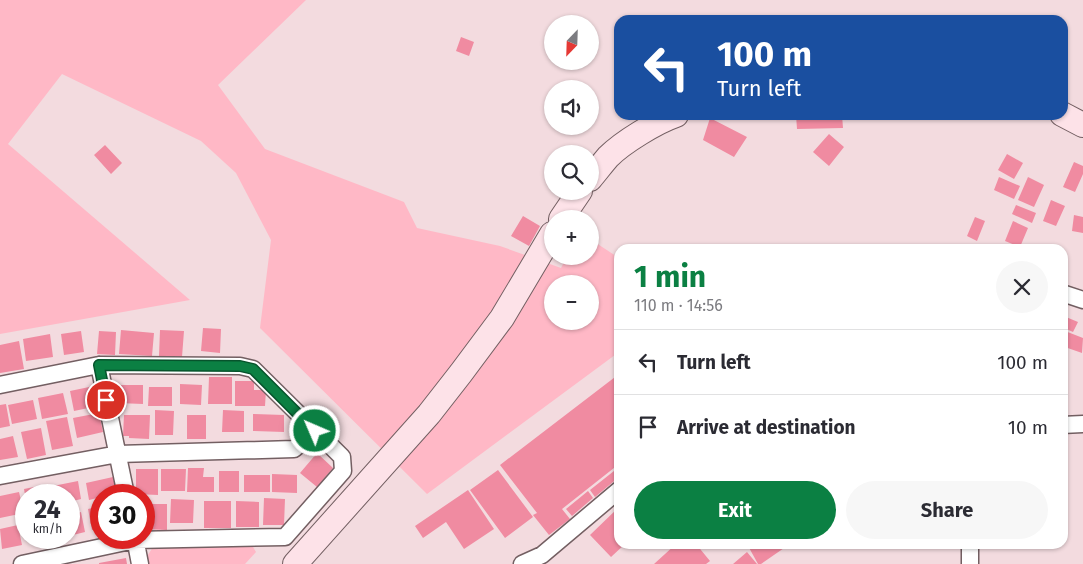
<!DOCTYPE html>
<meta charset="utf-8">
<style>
:root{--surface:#fff;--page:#f7f7f7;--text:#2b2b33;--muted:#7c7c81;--line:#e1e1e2;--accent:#0b8043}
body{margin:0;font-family:"Fira Sans",sans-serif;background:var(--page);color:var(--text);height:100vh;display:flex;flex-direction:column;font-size:19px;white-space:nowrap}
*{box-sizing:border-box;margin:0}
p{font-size:16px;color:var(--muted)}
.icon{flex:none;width:28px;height:28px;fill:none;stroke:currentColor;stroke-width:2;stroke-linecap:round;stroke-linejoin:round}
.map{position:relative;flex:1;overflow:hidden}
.details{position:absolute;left:614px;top:244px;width:454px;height:305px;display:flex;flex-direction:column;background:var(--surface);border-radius:15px;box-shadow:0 1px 4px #0004}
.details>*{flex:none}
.top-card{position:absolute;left:614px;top:15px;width:454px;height:105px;border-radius:15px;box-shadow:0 1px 4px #0004;background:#1a4fa0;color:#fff;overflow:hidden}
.needle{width:32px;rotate:203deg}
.buttons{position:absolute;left:544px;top:15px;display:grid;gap:10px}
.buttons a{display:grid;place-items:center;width:55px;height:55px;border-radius:50%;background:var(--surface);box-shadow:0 1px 4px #0004;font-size:25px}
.speed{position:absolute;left:15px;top:484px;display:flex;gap:10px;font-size:25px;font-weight:700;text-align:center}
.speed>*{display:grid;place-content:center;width:65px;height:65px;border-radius:50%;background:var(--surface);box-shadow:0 1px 4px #0004;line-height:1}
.speed small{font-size:12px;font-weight:400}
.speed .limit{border:8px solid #d22;background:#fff;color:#111}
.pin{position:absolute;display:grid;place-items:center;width:42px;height:42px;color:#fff;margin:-21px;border:2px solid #fff;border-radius:50%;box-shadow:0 1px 5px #0007}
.me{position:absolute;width:55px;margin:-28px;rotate:315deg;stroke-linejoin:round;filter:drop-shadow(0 0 4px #0008)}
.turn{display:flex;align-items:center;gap:18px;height:105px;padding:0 20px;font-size:22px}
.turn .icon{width:65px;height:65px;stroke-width:2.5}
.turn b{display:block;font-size:35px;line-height:42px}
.round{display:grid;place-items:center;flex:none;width:52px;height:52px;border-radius:26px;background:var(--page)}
.summary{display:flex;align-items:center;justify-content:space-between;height:85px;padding:0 20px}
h1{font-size:30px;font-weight:700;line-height:38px;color:var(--accent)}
.cta{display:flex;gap:10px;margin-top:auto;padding:10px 20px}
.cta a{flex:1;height:58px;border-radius:30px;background:var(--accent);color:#fff;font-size:20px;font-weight:700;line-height:58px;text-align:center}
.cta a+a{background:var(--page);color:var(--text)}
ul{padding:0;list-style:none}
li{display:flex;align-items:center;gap:15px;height:65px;padding:0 20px;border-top:1px solid var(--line)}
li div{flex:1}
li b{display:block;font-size:19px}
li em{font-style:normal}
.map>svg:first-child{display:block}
</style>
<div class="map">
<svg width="1083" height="564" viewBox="0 0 1083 564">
<rect width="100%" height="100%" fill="#f3dbdf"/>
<path fill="#ffb8c6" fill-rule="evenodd" d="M0 0H306L218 85 265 149 404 202 417 228 500 246 561 268 567 256H590V239L619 258V352L427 494 260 328 271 240 236 173 201 141 62 74 8 144 190 300 0 334ZM552 284H590V321H552Z
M153 547H253L256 552 245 564H148L146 558Z"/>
<path fill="#f08ba1" d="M461 37 474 42 469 56 456 51Z
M796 115H842L843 128 797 129Z
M710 118 747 137 734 157 703 140Z
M829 134 844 147 829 166 813 152Z
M105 145 122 163 111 174 94 155Z
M1007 154 1023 163 1014 179 998 170Z
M1074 162 1083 166V174L1075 192 1063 187Z
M999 177 1020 186 1014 199 994 190Z
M1028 177 1044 185 1034 207 1018 200Z
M1051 200 1065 206 1056 226 1043 221Z
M1016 205 1036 213 1032 223 1012 214Z
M1074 215 1083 217V233L1072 231Z
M523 216 540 226 529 246 511 236Z
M975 217 985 221 977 241 967 236Z
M1013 221 1028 228 1020 247 1005 241Z
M1066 317 1078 322 1073 332 1062 327Z
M203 328 221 329 220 353 201 351Z
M121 330 154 333 152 356 119 354Z
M160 330 184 331 182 357 159 356Z
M81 331 84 352 64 355 61 334Z
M99 331 116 332 115 355 97 354Z
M1065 331 1083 338 1082 353 1062 346V338Z
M50 334 53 357 26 361 23 339Z
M19 341 24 369 0 373V345Z
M619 374V464L562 509 570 519 549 535 533 515 537 513 500 465Z
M209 377H232V404H208Z
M235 381H254V390H266L265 406H235Z
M180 384 202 385 201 405 180 404Z
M119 385H143V404L118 403Z
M94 386 98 406 74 411 70 391Z
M149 387H172V406H148Z
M63 393 68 414 42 419 38 398Z
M33 400 37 419 12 424 8 405Z
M6 404 10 426 0 428V405Z
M155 410 174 411 173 435H155Z
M223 410 244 411V432H222Z
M99 413 103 432 77 438 73 418Z
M253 414 284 415V432L253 431Z
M124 415H150L149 439 129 438V436H123Z
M187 415H206V439H187Z
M67 417 73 446 52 450 46 421Z
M41 428 46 455 27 459 21 432Z
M13 436 18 457 0 460V439Z
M317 453 333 468 317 487 300 473Z
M619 467V477L595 497 590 490Z
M188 468H204L203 477H214V492H187Z
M136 469H158V495L136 494Z
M161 469H186L185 491H161Z
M498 470 533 517 505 538 470 490Z
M219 471H239V492H219Z
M272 474 297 475V493L272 492Z
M244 475H270V492H244Z
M113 477 117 494 101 495V497L89 500 86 483Z
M78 481 81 499 69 502V495H55L53 486Z
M49 484 51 495H25L24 489Z
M468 490 494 529 464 549 446 522 423 538 415 526Z
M588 491 593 498 572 516 566 509Z
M19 492 24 513 0 518V496Z
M264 498 285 499 284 525H263Z
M171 499 194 500 193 523H170Z
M204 501H231V528H204Z
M236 501 259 502V527H236Z
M145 504H167V530L144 529Z
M101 506V528L92 530 88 509Z
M619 507V544H625L611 557 590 535Z
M81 512 85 532 69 536V515Z
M18 525 22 545 2 549 0 529Z
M676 544H696L710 561 706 564H654Z
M747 544H785L787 546 761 564H758Z
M747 552 757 564H733Z
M126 558 127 564H99V563Z"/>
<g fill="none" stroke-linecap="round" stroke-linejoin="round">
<g stroke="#735f62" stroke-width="19">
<path id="street" d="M1062 293 1083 300
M99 365 126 495
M0 385 99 365 240 366 253 369 342 457 343 471 285 537 135 540 22 564
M1062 425 1083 424
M0 476 118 454 294 449 315 431
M135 538 140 564
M970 544V564
M522 564 542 555 619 490"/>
</g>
<g stroke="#735f62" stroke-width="26">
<path id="secondary" d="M1062 114 1083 125
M590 179C596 172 602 164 608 157 623 142 656 122 676 115
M561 219 580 191
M295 564 429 414 461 373 502 318 552 234"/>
</g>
<use href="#street" stroke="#fff" stroke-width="16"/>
<use href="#secondary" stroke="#fde2e8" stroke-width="24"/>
</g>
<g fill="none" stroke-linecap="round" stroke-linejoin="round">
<g stroke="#07532c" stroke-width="12">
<path id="route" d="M106 400 99 365 240 366 253 369 315 431"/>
</g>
<use href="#route" stroke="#0b8043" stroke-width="9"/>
</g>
</svg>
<div class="buttons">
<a><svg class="needle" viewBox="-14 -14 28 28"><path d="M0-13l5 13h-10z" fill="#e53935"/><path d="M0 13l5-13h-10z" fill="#7c7c81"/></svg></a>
<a><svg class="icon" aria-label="sound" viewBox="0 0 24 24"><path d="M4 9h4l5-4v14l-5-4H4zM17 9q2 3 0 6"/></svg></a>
<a><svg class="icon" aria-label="search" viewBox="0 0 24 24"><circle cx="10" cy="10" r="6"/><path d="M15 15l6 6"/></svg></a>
<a>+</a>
<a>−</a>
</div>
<div class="speed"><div>24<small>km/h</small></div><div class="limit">30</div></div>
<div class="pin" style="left:106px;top:400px;background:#d93025"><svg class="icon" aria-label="arrive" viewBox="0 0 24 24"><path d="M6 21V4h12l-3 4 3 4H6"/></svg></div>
<svg class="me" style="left:315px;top:431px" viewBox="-20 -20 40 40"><circle r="17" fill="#0b8043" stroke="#fff" stroke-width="3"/><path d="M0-11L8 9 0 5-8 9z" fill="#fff"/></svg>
<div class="top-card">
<div class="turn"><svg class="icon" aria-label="left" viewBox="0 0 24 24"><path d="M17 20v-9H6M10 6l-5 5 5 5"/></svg><div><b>100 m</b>Turn left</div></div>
</div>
<section class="details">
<div class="summary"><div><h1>1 min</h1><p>110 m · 14:56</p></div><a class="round"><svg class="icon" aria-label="close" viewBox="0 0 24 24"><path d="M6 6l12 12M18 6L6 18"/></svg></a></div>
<ul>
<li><svg class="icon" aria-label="left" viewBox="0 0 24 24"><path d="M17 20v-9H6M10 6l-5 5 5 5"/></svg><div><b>Turn left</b></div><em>100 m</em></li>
<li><svg class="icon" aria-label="arrive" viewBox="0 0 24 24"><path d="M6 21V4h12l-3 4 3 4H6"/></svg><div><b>Arrive at destination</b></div><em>10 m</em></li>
</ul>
<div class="cta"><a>Exit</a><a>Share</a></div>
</section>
</div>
